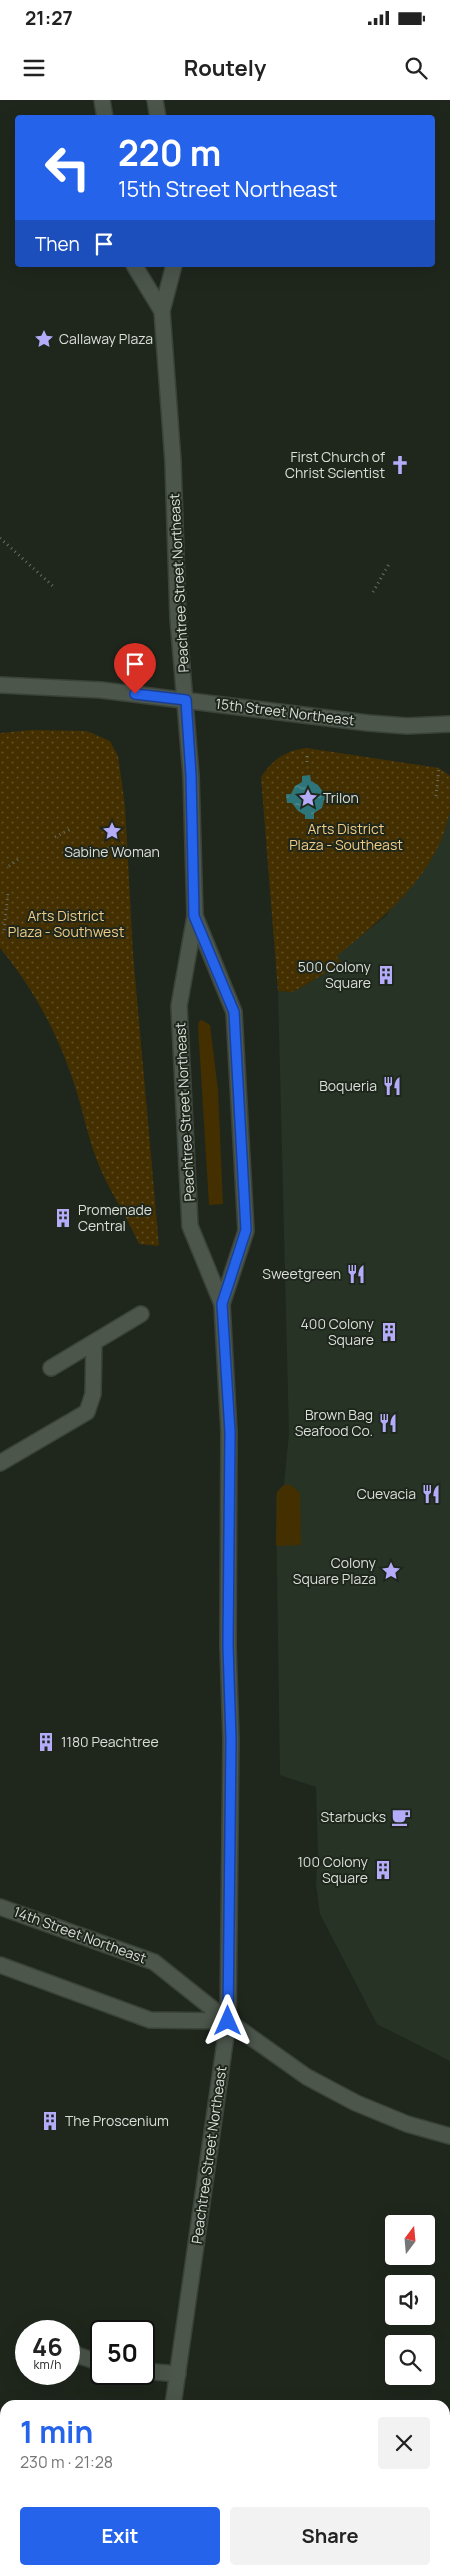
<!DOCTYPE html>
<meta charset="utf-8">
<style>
:root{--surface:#fff;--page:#f2f2f2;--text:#222;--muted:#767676;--accent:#2563eb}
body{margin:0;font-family:Manrope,sans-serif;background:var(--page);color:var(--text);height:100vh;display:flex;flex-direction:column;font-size:19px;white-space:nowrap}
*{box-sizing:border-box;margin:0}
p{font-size:16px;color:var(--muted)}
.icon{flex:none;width:28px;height:28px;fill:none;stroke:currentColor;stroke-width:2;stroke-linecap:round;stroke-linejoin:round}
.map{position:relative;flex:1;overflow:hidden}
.drawer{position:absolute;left:0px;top:2300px;width:450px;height:175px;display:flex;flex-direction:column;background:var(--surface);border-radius:15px 15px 0 0;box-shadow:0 5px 20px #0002}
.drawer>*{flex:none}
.top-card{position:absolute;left:15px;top:15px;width:420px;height:152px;border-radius:5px;box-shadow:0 5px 20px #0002;background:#2563eb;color:#fff;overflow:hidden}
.needle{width:32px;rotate:16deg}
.fabs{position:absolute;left:385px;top:2115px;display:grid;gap:10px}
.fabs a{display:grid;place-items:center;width:50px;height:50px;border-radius:5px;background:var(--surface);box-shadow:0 5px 20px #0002;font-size:25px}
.speed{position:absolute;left:15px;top:2220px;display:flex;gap:10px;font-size:25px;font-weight:700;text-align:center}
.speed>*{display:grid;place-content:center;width:65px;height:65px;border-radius:50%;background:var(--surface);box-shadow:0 5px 20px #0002;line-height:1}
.speed small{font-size:12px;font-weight:400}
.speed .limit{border:2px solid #111;border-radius:8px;background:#fff;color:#111}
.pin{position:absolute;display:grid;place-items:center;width:42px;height:42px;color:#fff;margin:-51px -21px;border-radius:50% 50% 50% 0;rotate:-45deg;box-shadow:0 0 5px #0007}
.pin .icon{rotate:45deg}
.me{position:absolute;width:55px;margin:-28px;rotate:0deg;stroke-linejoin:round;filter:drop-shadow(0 0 4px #0008)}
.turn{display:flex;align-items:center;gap:18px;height:105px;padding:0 20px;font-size:22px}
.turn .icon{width:65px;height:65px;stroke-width:2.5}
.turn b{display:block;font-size:35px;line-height:42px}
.then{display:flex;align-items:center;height:48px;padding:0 20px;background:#0003;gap:10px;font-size:19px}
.round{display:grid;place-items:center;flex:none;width:52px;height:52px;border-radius:5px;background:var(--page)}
.headline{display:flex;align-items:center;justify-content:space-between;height:85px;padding:0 20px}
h1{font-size:30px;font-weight:700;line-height:38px;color:var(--accent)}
.cta{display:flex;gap:10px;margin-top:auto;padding:10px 20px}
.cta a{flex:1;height:58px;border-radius:5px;background:var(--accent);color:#fff;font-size:20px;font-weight:700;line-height:58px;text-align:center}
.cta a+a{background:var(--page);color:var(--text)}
.status{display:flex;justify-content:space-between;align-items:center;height:35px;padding:0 25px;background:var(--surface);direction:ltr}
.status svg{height:14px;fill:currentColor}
header{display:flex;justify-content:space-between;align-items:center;height:65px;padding:0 20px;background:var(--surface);font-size:22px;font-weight:700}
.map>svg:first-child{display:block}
</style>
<div class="status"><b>21:27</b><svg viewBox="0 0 49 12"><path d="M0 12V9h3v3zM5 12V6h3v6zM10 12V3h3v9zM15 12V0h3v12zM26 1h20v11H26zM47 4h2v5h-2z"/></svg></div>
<header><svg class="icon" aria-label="menu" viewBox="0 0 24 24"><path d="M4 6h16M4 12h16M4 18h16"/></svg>Routely<svg class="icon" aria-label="search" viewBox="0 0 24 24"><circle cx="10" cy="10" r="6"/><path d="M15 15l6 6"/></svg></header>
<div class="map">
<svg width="450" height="2475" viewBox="0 0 450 2475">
<defs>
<pattern id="park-dots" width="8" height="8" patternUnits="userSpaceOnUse" patternTransform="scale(1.25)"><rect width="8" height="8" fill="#432f00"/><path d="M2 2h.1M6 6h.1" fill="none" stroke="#5e4d25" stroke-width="1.8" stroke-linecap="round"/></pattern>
<pattern id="water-ripples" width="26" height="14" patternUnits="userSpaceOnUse" patternTransform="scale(1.25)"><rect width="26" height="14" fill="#2e7579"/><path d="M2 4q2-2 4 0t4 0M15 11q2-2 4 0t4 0" fill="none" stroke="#568f92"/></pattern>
</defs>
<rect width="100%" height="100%" fill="#1f271d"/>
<path fill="#263325" d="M450 709V1961L377 1924 320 1814 316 1784 318 1755 316 1687 280 1675 276 1400 277 1392 284 1385 289 1333 278 891 293 892 341 864 336 856 386 816 446 727Z"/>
<path fill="#432f00" d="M202 920 210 925 218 990 223 1104 209 1105 198 926 199 921Z
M284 1385H291L300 1393 301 1445 276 1446 277 1392Z"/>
<path fill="url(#park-dots)" d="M32 630 87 631 110 641 118 656 125 706 133 854 159 1146 139 1144C126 1114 106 1087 95 1055 88 1036 84 1016 78 996 62 941 36 892 0 848V633Z
M306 648 439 668 450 676C450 687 450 699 450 710 439 774 383 818 337 856L341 864 293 892 278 891 261 677C273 659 285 651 306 648Z"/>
<path fill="url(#water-ripples)" d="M310 675 311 681 318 685 323 692 329 691 330 700H324L322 708 314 713V719H305V715L298 711 292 703H287L286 694H291L295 686 302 682V676Z"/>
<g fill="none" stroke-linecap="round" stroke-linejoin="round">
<g stroke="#3a4239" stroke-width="18">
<path id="service" d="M51 1268 141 1214
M0 1363 87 1312 93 1294 94 1242
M69 2248 77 2255 101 2263
M144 2271 178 2274"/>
</g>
<g stroke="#3a4239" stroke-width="18">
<path id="minor" d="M0 585 101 590 368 623 407 626 450 624"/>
</g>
<g stroke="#3a4239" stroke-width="18">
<path id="secondary" d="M102 0 105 18
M155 0 158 18
M134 165 162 211
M195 816 234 912 246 1131 222 1204
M0 1807 154 1862 228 1921 307 1977 356 2003 407 2024 450 2036
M0 1865 150 1920 228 1921
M173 2305 228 1921 231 1639 228 1546 229 1332 222 1204 190 1126 179 906 195 816 191 675 178 518 173 362 162 211 174 165
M142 2475 143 2470"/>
</g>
<path stroke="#666d65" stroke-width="3" stroke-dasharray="1 4" stroke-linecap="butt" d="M0 438 55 488
M373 492 389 464
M307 656V665
M342 695 349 694
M436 696 439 668
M312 733 313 739
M55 737 71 729
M9 766 21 757
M4 830 8 793"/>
<use href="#service" stroke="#4c564b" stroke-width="15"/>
<use href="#minor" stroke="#4c564b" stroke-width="15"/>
<use href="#secondary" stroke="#4c564b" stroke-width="15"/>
</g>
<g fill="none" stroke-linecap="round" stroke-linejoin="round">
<g stroke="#184099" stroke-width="12">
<path id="route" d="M135 594 186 600 191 675 194 816 234 912 246 1130 222 1204 230 1332 228 1546 231 1639 228 1921"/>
</g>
<use href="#route" stroke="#2563eb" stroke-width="9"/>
</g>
<defs>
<g id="sight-bare" transform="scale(1.5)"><path d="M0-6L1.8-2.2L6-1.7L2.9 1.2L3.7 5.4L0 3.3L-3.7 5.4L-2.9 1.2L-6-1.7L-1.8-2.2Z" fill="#b4acf9" stroke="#1f271d" stroke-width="2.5" paint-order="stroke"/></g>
<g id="church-bare" transform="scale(1.5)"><path d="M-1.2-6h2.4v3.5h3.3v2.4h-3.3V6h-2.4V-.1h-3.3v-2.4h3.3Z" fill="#b4acf9" stroke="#1f271d" stroke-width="2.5" paint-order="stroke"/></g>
<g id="building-bare" transform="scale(1.5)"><path d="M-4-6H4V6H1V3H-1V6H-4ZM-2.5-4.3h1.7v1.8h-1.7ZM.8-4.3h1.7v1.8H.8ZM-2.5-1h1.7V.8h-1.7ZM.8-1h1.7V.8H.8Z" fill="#b4acf9" stroke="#1f271d" stroke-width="2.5" paint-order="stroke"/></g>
<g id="restaurant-bare" transform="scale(1.5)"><path d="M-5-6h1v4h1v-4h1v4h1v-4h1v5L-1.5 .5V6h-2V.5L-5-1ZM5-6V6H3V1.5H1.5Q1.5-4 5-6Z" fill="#b4acf9" stroke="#1f271d" stroke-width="2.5" paint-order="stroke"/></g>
<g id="cafe-bare" transform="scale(1.5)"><path d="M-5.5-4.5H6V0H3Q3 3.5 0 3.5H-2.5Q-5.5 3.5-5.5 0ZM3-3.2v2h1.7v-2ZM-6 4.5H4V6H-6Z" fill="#b4acf9" stroke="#1f271d" stroke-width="2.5" paint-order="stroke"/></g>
</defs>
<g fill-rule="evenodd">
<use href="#sight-bare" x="44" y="239"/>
<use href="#church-bare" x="400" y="365"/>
<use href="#sight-bare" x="308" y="698"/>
<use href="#sight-bare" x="112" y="731"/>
<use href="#building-bare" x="386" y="875"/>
<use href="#restaurant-bare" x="392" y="986"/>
<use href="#building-bare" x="63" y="1118"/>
<use href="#restaurant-bare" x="356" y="1174"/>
<use href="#building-bare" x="389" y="1232"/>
<use href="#restaurant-bare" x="388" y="1323"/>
<use href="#restaurant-bare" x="431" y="1394"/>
<use href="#sight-bare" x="391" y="1471"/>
<use href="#building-bare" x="46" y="1642"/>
<use href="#cafe-bare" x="401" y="1717"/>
<use href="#building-bare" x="383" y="1770"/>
<use href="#building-bare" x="50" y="2021"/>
</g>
<g text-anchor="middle" stroke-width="4" stroke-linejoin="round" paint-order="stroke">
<g font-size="14" fill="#dadfd9" stroke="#1f271d" text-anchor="end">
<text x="59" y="244" text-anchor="start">Callaway Plaza</text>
<text x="385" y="362">First Church of<tspan x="385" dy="16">Christ Scientist</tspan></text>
<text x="323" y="703" text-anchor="start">Trilon</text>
<text x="112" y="757" text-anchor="middle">Sabine Woman</text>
<text x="371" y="872">500 Colony<tspan x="371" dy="16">Square</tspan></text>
<text x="377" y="991">Boqueria</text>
<text x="78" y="1115" text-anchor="start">Promenade<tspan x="78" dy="16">Central</tspan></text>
<text x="341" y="1179">Sweetgreen</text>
<text x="374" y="1229">400 Colony<tspan x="374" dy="16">Square</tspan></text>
<text x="373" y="1320">Brown Bag<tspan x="373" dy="16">Seafood Co.</tspan></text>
<text x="416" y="1399">Cuevacia</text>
<text x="376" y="1468">Colony<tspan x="376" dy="16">Square Plaza</tspan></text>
<text x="61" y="1647" text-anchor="start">1180 Peachtree</text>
<text x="386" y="1722">Starbucks</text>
<text x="368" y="1767">100 Colony<tspan x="368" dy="16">Square</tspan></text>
<text x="65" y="2026" text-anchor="start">The Proscenium</text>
</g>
<g font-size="14" fill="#dadfd9" stroke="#1f271d">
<text transform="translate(179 483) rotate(-93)" y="5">Peachtree Street Northeast</text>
<text transform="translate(285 612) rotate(7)" y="5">15th Street Northeast</text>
<text transform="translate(185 1012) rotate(-93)" y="5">Peachtree Street Northeast</text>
<text transform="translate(80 1835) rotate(20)" y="5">14th Street Northeast</text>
<text transform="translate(209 2055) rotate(-82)" y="5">Peachtree Street Northeast</text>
</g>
<g font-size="14" fill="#f2cc84" stroke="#1f271d">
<text x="346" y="734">Arts District<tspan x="346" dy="16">Plaza - Southeast</tspan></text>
<text x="66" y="821">Arts District<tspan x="66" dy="16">Plaza - Southwest</tspan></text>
</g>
</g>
</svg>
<div class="fabs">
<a><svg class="needle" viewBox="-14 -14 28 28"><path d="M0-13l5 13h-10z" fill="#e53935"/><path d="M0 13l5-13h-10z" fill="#767676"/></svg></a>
<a><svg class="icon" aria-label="sound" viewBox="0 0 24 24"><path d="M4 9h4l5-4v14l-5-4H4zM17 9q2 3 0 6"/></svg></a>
<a><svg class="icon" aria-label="search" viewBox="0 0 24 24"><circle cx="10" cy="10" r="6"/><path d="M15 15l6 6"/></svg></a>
</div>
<div class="speed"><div>46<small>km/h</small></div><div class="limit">50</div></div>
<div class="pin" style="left:135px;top:594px;background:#d93025"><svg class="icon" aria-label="arrive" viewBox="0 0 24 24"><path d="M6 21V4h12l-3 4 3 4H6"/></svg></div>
<svg class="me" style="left:228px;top:1921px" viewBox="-20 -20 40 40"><path d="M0-17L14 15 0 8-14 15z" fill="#2563eb" stroke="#fff" stroke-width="4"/></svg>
<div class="top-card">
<div class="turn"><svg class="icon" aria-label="left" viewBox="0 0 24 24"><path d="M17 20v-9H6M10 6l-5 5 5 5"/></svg><div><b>220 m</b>15th Street Northeast</div></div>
<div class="then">Then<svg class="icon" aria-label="arrive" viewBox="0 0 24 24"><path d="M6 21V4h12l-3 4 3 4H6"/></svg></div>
</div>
<section class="drawer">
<div class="headline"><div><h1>1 min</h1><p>230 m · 21:28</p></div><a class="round"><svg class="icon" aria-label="close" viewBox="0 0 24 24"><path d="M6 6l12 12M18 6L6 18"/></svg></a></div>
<div class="cta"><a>Exit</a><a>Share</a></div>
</section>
</div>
